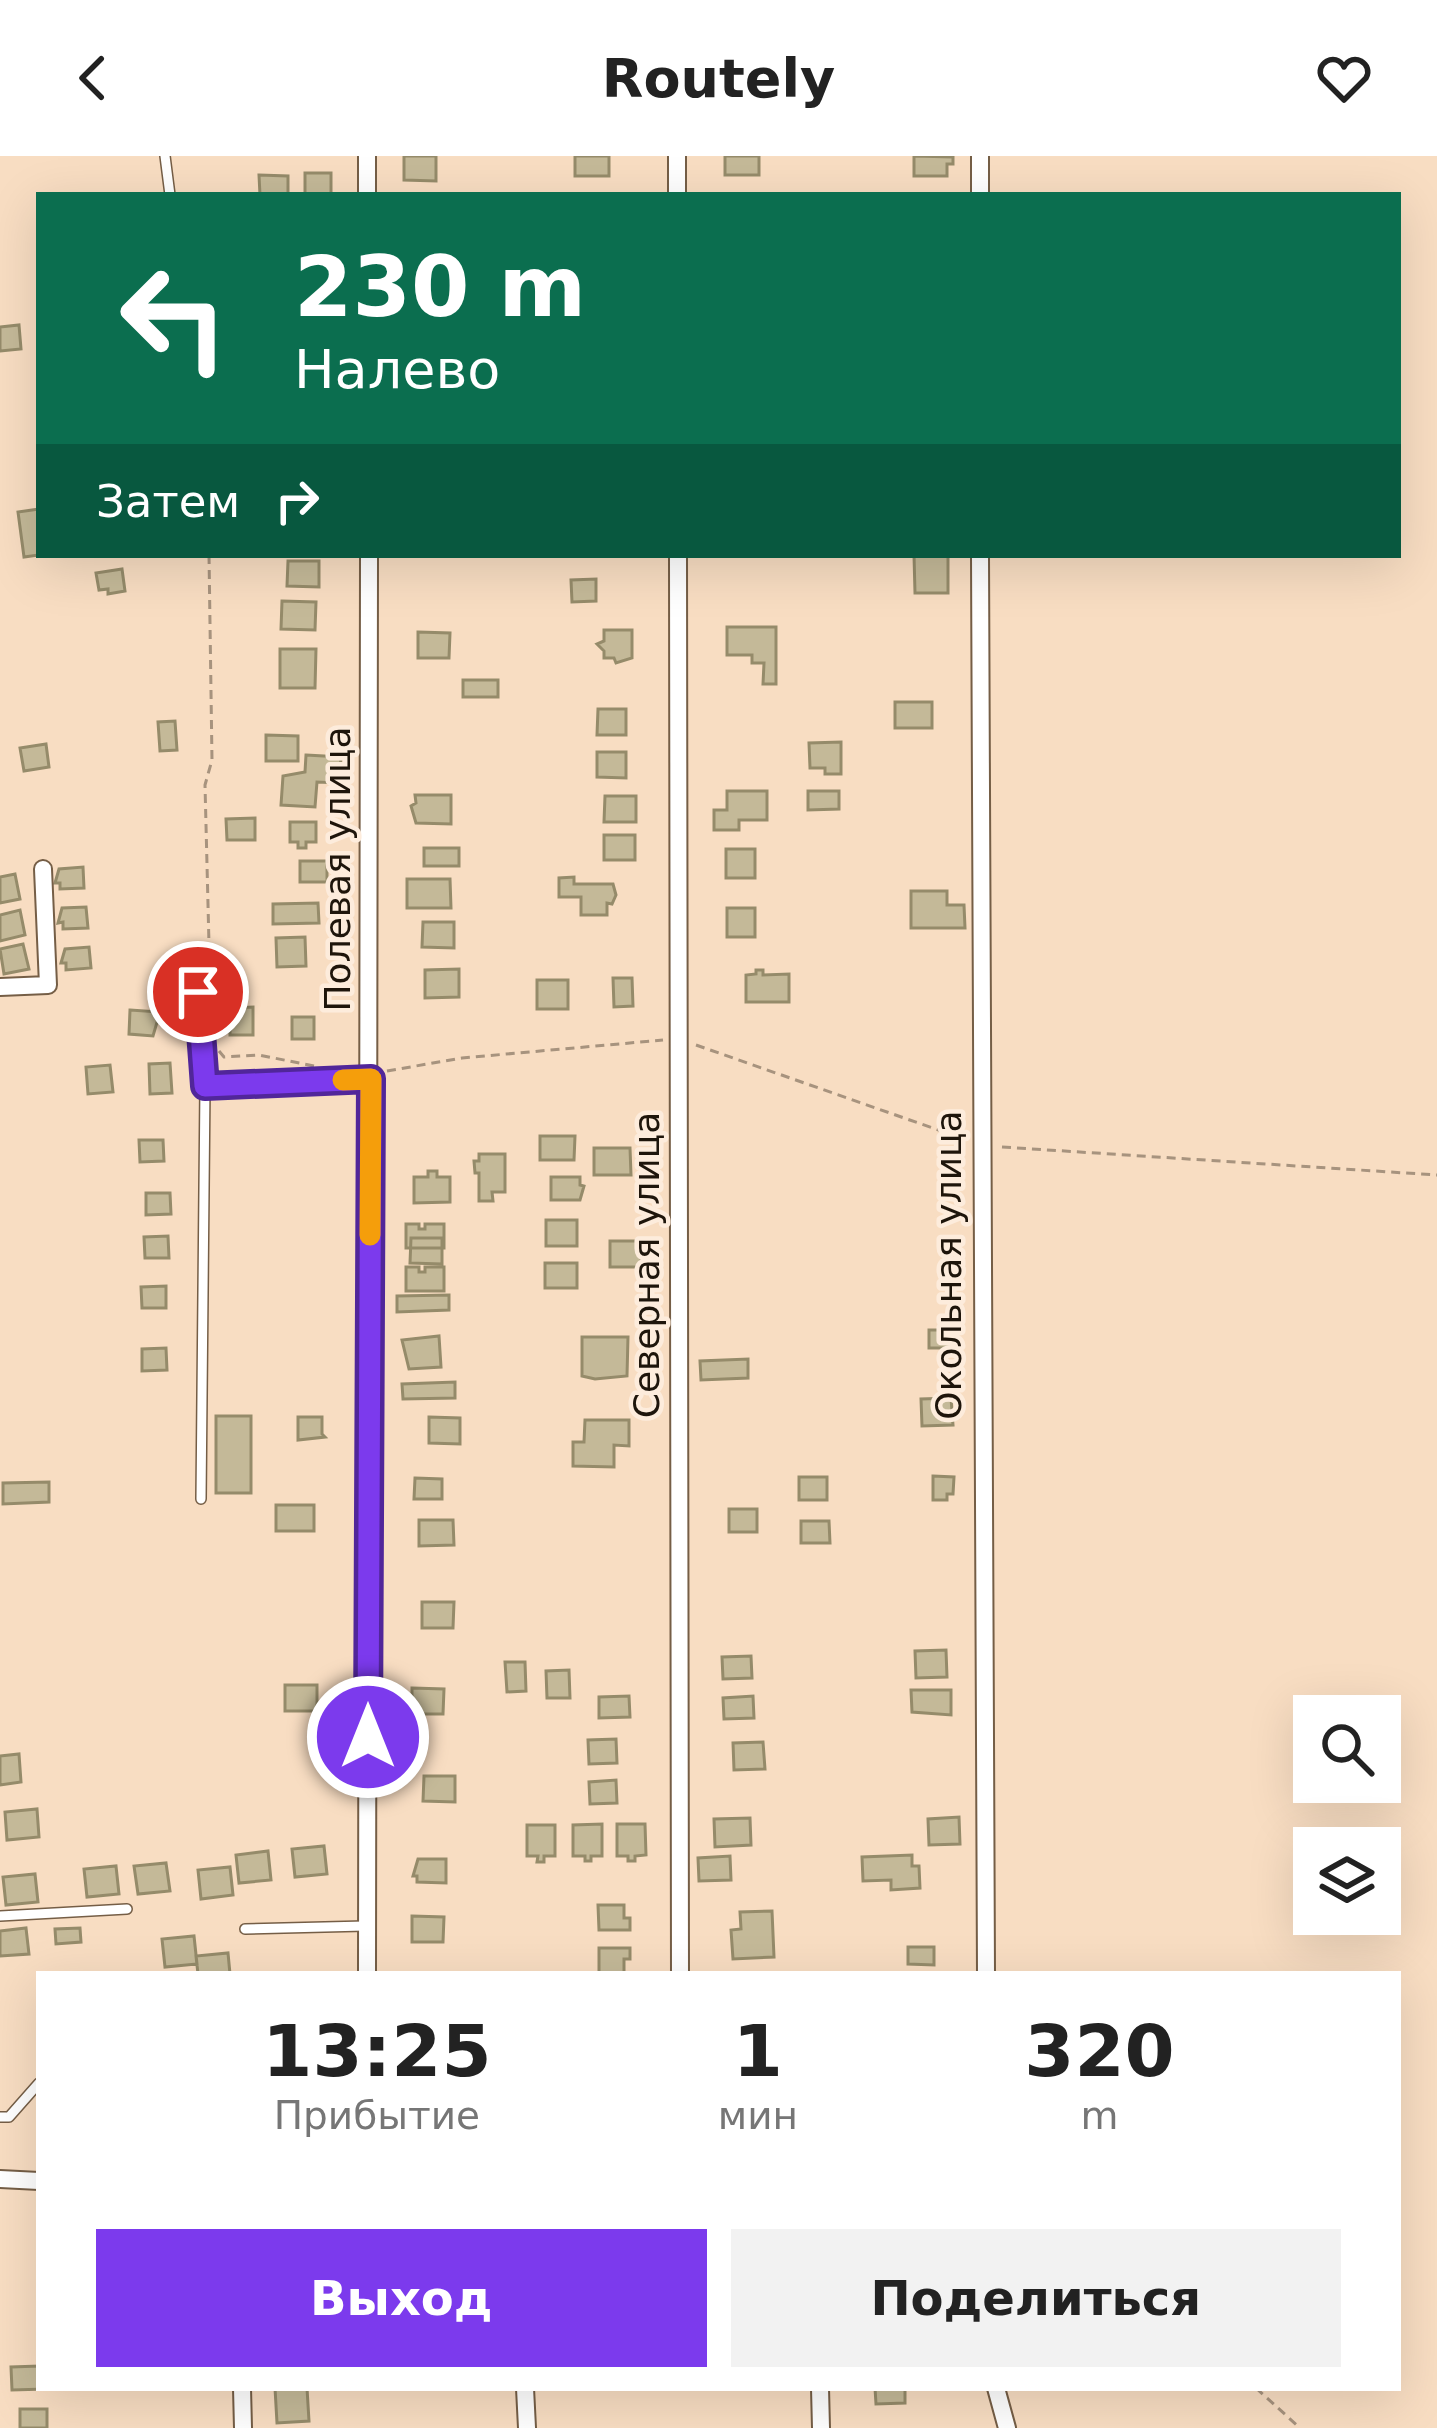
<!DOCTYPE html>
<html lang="ru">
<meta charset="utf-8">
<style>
:root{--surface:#fff;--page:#f2f2f2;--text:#222;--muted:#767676;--accent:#7c3aed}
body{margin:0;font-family:"DejaVu Sans",sans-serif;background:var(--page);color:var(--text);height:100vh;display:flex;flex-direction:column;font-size:45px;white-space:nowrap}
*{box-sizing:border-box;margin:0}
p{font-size:39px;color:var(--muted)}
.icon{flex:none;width:66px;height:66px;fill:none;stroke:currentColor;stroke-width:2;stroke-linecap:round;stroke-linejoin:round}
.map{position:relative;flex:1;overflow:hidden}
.panel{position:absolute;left:36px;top:1815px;width:1365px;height:420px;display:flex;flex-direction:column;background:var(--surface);border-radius:0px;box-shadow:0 12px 48px #0002}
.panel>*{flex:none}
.top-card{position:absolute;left:36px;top:36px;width:1365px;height:366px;border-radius:0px;box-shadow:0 12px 48px #0002;background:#0b6e4f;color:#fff;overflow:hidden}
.buttons{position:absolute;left:1293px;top:1539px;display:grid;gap:24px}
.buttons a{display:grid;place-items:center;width:108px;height:108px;border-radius:0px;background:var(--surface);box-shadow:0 12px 48px #0002;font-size:60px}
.pin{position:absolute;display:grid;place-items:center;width:102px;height:102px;color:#fff;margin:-51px;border:6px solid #fff;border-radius:50%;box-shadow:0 3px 12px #0007}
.me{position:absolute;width:132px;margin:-66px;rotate:0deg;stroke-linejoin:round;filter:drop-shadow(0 0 9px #0008)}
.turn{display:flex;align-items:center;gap:42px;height:252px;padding:0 60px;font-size:54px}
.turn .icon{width:156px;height:156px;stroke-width:2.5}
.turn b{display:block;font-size:84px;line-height:102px}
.then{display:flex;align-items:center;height:114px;padding:0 60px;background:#0003;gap:24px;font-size:45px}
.eta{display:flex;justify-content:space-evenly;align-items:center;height:204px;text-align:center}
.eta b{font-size:72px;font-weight:700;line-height:84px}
.primary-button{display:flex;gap:24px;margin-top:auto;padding:24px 60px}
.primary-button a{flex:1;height:138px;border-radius:0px;background:var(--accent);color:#fff;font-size:48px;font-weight:700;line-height:138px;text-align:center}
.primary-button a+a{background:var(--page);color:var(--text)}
header{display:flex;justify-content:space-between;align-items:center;height:156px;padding:0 60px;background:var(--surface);font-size:54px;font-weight:700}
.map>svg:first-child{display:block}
</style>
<header><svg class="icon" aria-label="back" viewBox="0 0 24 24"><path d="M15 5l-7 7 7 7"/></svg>Routely<svg class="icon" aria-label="heart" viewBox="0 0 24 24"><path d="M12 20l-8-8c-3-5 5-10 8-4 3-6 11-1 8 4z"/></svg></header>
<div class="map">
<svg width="1437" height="2272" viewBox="0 0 1437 2272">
<rect width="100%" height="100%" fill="#f8ddc2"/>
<path fill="#c4b998" stroke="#958b6a" stroke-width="3" d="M404 0H436V25L404 24Z
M575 0H609V20H575Z
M725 0H759V19H725Z
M914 0 953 1V8H947V20H914Z
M305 17H331V39H305Z
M259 19 288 20V39H260Z
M19 169 21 193 0 195V171Z
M39 353V399L24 401 18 356Z
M914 399H948V437H915Z
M288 405H319V431L287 430Z
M122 413 125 435 108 438V433L99 434 96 417Z
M596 423V445L572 446 571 424Z
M282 445 316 446 315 474 281 473Z
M727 471H776V528H763L764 507H752V499H727Z
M604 474H632V502L616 507 614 502H604V495L597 488 604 485Z
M418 476 450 477 449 502H418Z
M280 493H316L315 532H280Z
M463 524H498V541H463Z
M895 546H932V572H895Z
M598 553H626V579H597Z
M175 565 177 594 160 595 158 566Z
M266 579 298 580V605H266Z
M841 586V618H825V612H810L809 587Z
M46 588 49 611 24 615 20 592Z
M597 596H626V622L597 621Z
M306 599 341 601 339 627 317 626 315 651 281 649 283 620 305 616Z
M727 635H767V664H739V674H714V654H727Z
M808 635H839V653L808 654Z
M415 639H451V668L416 667 411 650 416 647Z
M605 640H636V666H604Z
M255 662V684H227L226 663Z
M290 666H316V686H306V692H298V686H290Z
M604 679H635V704H604Z
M424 692H459V710H424Z
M726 693H755V722H726Z
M300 705H327V726H300Z
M83 711 84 732 60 733V727H55L59 713Z
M15 718 20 743 0 747V721Z
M574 721V728H613L616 739 612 748 607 747V759H581V741H559V722Z
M407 723H450L451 752H407Z
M911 735H947V749H964L965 772H911Z
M318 747 319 767 273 768V748Z
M86 751 88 772 63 773V766L58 767 62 752Z
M727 752H755V781H727Z
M20 754 25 779 0 785V759Z
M423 766H454V792L422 791Z
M305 781 306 810 277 811 276 782Z
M23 788 29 813 4 818 0 793Z
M89 791 91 812 66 814V807H61L65 793Z
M459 813V841L425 842V814Z
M459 813V841L425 842V814Z
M756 814H763V819L789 818V846H746V819L756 818Z
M613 822H632L633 850 614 851Z
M537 824H568V853H537Z
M253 851V879H230V852Z
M130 854 160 856 153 880 129 878Z
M292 861H314V883H292Z
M170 907 172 937 150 938 149 908Z
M110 909 113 936 88 938 86 911Z
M540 980H575L574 1004H540Z
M139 984H163L164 1005 140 1006Z
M594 992H630L631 1019H594Z
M479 998H505V1036H492L493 1045H479V1017H475L474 1005H479Z
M428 1015H437V1021H450V1046L414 1047V1021H428Z
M551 1021H580V1029L584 1030 580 1044H551Z
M146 1037H170L171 1058 146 1059Z
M546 1064H577V1090H546Z
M406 1068H419V1073H425V1068H444V1092H406Z
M168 1080 169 1102H145L144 1081Z
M411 1082H442V1108L410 1107Z
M610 1085H641V1111H610Z
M545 1107H577V1132H545Z
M406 1111H419V1116H425V1111H444V1135H406Z
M166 1130V1152H142L141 1131Z
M449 1139V1154L397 1156V1140Z
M929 1174H954V1192H929Z
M439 1180 441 1211 409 1213 402 1184Z
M582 1181H628L627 1220 595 1223 582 1220Z
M166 1192 167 1214 142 1215V1193Z
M748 1203V1222L701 1224 700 1205Z
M455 1226V1242L403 1243 402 1228Z
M951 1242 953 1269 922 1270 921 1243Z
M216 1260H251V1337H216Z
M298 1261H322V1278L325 1281 298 1284Z
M429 1261 460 1262V1288L429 1287Z
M585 1264H629V1290L614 1289V1311L573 1310V1286H584Z
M933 1320 954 1321 953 1338H947V1344H933Z
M799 1321H827V1344H799Z
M415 1322 442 1323V1343H414Z
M49 1326V1346L3 1348V1327Z
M276 1349H314V1375H276Z
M729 1353H757V1376H729Z
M419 1364H453L454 1389 419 1390Z
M801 1365H829L830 1387H801Z
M422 1446H454L453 1472H422Z
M946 1494 947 1521 916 1522 915 1495Z
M751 1500 752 1522 723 1523 722 1501Z
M505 1506H525L526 1535 507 1536Z
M569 1514 570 1542H547L546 1515Z
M285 1529H317V1555H285Z
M412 1532 444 1533 443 1558H412Z
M911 1534H951V1559L912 1556Z
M629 1540 630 1561 599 1562V1541Z
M753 1540 754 1562 724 1563 723 1542Z
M616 1583 617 1607 589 1608 588 1584Z
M763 1586 765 1613 734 1614 733 1587Z
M19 1598 21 1626 0 1629V1600Z
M424 1620H455V1646L423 1645Z
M616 1624 617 1647 590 1648 589 1626Z
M37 1653 39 1681 7 1684 5 1656Z
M959 1661 960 1688 929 1689 928 1663Z
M750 1662 751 1689 715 1691 714 1663Z
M602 1668V1700H591V1705H585V1700H573V1669Z
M617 1668H645L646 1699 635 1700V1705H628V1700H617Z
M527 1669H555V1700H544V1706H537L538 1700H527Z
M324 1690 327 1718 295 1721 292 1693Z
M268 1695 271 1724 239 1727 236 1699Z
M912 1699V1710H919L920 1732 891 1734V1724L863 1725 862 1701Z
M730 1700 731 1724 699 1725 698 1702Z
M418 1703H446V1727L417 1726V1720H413Z
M166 1707 170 1735 138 1738 134 1710Z
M116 1710 119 1738 87 1741 84 1713Z
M230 1711 233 1739 201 1743 198 1714Z
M35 1718 38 1746 6 1749 3 1721Z
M598 1749H624V1762H630V1774H599Z
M772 1755 774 1801 733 1803 731 1774 741 1773 740 1756Z
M412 1760 444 1761 443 1786H412Z
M26 1772 29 1798 0 1800V1775Z
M80 1772 81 1786 56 1788 55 1773Z
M194 1780 197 1808 165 1811 162 1783Z
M908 1791H934V1809L908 1808Z
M599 1792H630V1803H624V1817H599Z
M228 1797 230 1818H198L196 1800Z
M39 2210V2232L46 2233 12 2234 11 2211Z
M275 2232H307L309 2265 277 2267Z
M875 2232H905V2247L876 2248Z
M20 2253H47V2272H20Z"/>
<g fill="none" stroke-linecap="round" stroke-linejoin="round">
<g stroke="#755e46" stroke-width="12">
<path id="lane" d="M165 0 170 39
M198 836 205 930
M201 1343 205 930 368 923
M0 1760 127 1753
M245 1773 365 1770
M0 1961H9L39 1927"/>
</g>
<g stroke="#755e46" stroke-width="20">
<path id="street" d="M367 0V39
M677 0V39
M980 0V39
M678 399 680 1818
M980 399 986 1818
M0 831 48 829 43 713
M367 1818 369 399
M0 2023 39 2025
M242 2232 243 2272
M525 2232 527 2272
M820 2232 821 2272
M996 2232 1007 2272"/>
</g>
<path stroke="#a7937e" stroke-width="3" stroke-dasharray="9 6" stroke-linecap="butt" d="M209 399 212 604 205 629 210 828
M696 889 964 983
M219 895 224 901 259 899 314 910
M387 915 462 902 663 884
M1002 991 1437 1019
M1256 2232 1300 2272"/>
<use href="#lane" stroke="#fff" stroke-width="9"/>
<use href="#street" stroke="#fff" stroke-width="16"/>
</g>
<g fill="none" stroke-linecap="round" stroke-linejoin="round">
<g stroke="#51269a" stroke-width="30">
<path id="route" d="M198 836 205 930 371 923 368 1581"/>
</g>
<use href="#route" stroke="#7c3aed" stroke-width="21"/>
<path stroke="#f59e0b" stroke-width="21" d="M343 924 371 923 370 1079"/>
</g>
<g text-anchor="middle" stroke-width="9" stroke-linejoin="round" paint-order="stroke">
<g font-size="36" fill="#1e150b" stroke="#fdecdc">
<text transform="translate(337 713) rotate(-90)" y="13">Полевая улица</text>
<text transform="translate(646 1109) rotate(-90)" y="13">Северная улица</text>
<text transform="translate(948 1109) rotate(-90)" y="13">Окольная улица</text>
</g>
</g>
</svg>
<div class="buttons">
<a><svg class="icon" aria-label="search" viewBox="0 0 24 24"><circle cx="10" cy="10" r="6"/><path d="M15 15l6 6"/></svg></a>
<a><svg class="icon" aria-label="layers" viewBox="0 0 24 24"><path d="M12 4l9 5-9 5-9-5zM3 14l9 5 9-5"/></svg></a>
</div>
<div class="pin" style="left:198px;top:836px;background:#d93025"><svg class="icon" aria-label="arrive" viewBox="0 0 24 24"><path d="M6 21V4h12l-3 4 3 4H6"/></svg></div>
<svg class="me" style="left:368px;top:1581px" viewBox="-20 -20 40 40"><circle r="17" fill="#7c3aed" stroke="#fff" stroke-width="3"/><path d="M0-11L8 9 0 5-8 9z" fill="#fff"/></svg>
<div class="top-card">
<div class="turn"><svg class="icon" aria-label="left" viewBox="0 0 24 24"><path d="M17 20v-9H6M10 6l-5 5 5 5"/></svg><div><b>230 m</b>Налево</div></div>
<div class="then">Затем<svg class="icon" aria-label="right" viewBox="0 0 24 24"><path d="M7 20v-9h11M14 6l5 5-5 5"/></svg></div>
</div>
<section class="panel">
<div class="eta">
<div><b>13:25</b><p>Прибытие</p></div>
<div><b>1</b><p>мин</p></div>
<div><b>320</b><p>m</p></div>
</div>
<div class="primary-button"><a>Выход</a><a>Поделиться</a></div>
</section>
</div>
